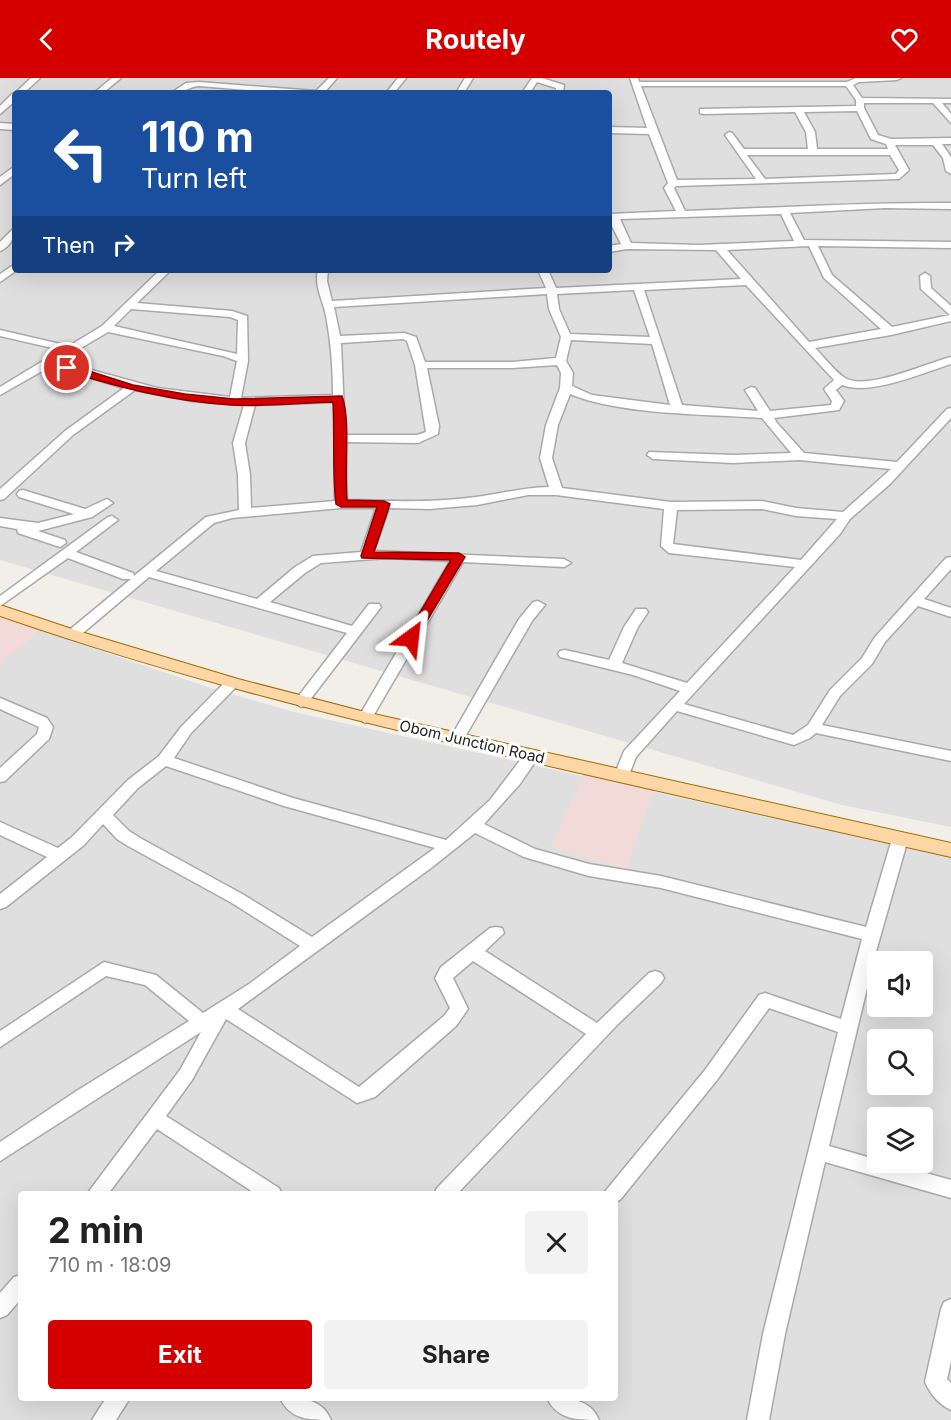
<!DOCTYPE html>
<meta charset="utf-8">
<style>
:root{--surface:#fff;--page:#f2f2f2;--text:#222;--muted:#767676;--accent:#d40000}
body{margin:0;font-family:Inter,sans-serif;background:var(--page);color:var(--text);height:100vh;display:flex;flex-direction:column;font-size:22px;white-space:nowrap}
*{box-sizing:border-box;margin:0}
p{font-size:20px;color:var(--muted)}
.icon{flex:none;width:33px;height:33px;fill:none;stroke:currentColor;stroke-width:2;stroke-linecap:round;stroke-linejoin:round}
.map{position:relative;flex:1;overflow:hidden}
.details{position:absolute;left:18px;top:1113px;width:600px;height:210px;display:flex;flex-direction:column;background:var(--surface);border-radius:6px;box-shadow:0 6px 24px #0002}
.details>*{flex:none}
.banner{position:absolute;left:12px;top:12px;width:600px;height:183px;border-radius:6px;box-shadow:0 6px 24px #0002;background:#1a4fa0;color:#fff;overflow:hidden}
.controls{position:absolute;left:867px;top:873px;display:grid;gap:12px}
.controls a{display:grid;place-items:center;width:66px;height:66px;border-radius:6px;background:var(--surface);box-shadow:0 6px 24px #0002;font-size:30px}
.pin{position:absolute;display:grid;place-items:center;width:51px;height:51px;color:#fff;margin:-26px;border:3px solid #fff;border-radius:50%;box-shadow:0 2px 6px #0007}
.me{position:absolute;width:66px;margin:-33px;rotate:30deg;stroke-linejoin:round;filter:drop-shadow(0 0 4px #0008)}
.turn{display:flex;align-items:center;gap:21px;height:126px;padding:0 30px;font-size:27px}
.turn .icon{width:78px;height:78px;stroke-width:2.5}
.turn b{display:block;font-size:42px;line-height:51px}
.then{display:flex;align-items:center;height:57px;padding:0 30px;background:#0003;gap:12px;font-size:22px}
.round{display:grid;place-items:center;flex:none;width:63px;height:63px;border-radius:6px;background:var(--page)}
.head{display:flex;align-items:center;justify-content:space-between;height:102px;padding:0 30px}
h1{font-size:36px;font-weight:700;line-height:45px}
.cta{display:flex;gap:12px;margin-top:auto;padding:12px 30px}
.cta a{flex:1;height:69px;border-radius:6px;background:var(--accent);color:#fff;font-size:24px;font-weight:700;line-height:69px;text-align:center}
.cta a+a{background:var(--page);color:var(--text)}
header{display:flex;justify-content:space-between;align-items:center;height:78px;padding:0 30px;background:var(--accent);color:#fff;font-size:27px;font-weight:700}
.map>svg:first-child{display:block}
</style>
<header><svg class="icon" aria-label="back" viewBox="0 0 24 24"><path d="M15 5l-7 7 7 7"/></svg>Routely<svg class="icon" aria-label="heart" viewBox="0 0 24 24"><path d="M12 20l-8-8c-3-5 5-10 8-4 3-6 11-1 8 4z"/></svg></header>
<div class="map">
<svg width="951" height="1342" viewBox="0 0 951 1342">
<rect width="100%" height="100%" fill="#f2efe9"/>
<path fill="#e0dfdf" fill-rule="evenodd" d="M0 0H951V749L842 727 0 482ZM15 15H609V192H15Z
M0 539 217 612 298 635 951 780V1342H0ZM878 884H922V928H878ZM878 962H922V1006H878ZM878 1040H922V1084H878ZM21 1116H615V1320H21Z"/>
<path fill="#f2dad9" d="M0 536 42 551 0 586Z
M584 695 655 710 626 791 551 769Z"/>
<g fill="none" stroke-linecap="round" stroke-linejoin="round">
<g stroke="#a9a9a9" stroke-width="3">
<path id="minor" d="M31 0H40L24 15H15Z
M112 0H121L103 15H94Z
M329 0H337L324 15H283L199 8C189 9 182 15 171 15L186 5 199 4 316 13Z
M398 0H406L394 15H386Z
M465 0H473L464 15H456Z
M532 0H542L564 7 563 15H555L556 10 537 4 530 15H522Z
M630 0H638L639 4H847L856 0H901L897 2 859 4 853 7 862 20 951 21V25H942L951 36V45L933 25H864V30L878 57 891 61 951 60V66H942L951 79V96L946 93 943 80 933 67H895L909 92 899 101 676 108 674 110 685 133C774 130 863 124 951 125V131L885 130 790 135 804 162 951 164V170L818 168 832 197 892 249 950 237 921 211 920 198 925 195 930 198 931 210 951 228V243L891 257 815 270C824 279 834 293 845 300 867 313 927 285 951 279V286C922 295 871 318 842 307L836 312 844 323 839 332 774 340 777 345 804 375 897 384 947 331 951 330V340L890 406 850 441 840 456 684 626 793 657 808 647 830 612 862 580 875 559 946 480 951 479V491L924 521 951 530V539L918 528 885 564 872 586 840 618 822 647 951 673V683L816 655 810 660 794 667 677 633 636 679 627 702H617L614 698 624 673 680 613 633 597 560 579 558 576 560 573 565 572 609 582 624 549 636 531H646L648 534 638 549 622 585 687 605 795 489 669 475 661 468 664 431 556 417H528L477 427 429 431 389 430 374 473 564 481 571 485 564 489 463 484 372 640 365 645 358 640 450 483 387 480 321 485 305 495 270 524 352 548 369 526H379L381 529 306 627 301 629 294 624 347 555 149 499 77 560H67L65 557 67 554 131 501H123L68 480 0 528V518L108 439 112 438 118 442 76 474 133 495 134 498 206 439 239 432 238 397 233 365 244 327 192 323 135 312 73 357 4 421 0 422V411L65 353 124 310 51 288 0 317V309L61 272 0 258V252L69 268 102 248 160 192H171L137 225 232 233 247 238 248 283 241 320 333 317C333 290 331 264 326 238 323 222 314 208 318 192H328L327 203 332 223 546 210 538 192H548L556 210 741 201 716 172 627 171 609 174V168L621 166 609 142V136L676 133 664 110 668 105 649 56 609 55V49L647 50ZM641 8H846L856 22V28L700 31V35L703 36 795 34 806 54 808 71H744L732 55 729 54 725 57 756 101 677 102ZM857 33 871 61 886 66 888 71H817L815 54 804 34ZM747 77H890L899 92 896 96 765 101ZM781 136 794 163 699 167 631 165 620 141ZM809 168 824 200 881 251 809 264 727 172ZM746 207 834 302 824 311 832 323 831 327 770 333 755 310 751 309 745 312 758 333 682 327 644 212ZM634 212 650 259 570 256 559 231 557 216ZM547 216 549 231 561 259 556 280 512 284H425L416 259 404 255 340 258 334 229ZM131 231 230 239 238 242 237 276 114 248ZM108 254 223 278 237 283 230 319 157 310 59 283ZM403 261 407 263 415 287 426 354 417 357H345L341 265ZM571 262 652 266 670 327 592 317 572 308 573 295 566 283ZM557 287 561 295 560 310 546 347 540 380 549 409C524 409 501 416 476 419 433 425 390 423 347 422L345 364 418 365 438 356 439 348 427 290H512ZM570 316C621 337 706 336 762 340L791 375 733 377 649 374 647 377 653 381 733 385 800 382 891 391 843 434 796 430 762 423 671 424 562 410 552 380 558 347ZM334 324 335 423 251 430 250 397 245 365 255 327ZM341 430H376L361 474 313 478 295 489 257 521 156 493 214 445 232 440ZM762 431 796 438 837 441 801 482 673 466 677 432Z
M12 16H15V23L0 36V28Z
M0 45 15 46V52L0 51Z
M15 88V96L0 107V99Z
M15 149C15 159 10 169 0 173V164Z
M15 186V192H17L0 204V196Z
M23 412 85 431 107 421 113 425 92 439 38 453 65 462 66 465 60 469 18 455 17 451 0 448V440L38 445 74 436 19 419 17 416 19 413Z
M538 523 545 527 532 543 465 659 463 662H453L451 659 519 541 533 524Z
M232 600 239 605 237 608 191 655 174 680 293 720 446 762 490 722 527 673H537L540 677 537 681 520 706 484 746 535 771 589 786 661 798 866 849 892 761 894 757H906L908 761 875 877 829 1068 878 1082V1084H887L951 1102V1120L825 1084 785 1256 769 1342H747L763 1256 838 954 769 930 717 1002 620 1122 615 1124V1116H603L705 992 759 917 765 915 841 941 862 861 661 810 589 798 524 779 475 755 431 790 238 931 359 1009 444 938 450 930 435 900 441 889 490 850 496 849 502 850 504 855 485 873 597 945 649 895 655 893 661 895 664 900 661 905 617 947 457 1116H434L437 1110 586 956 473 883 453 900 468 931 456 948 375 1019 357 1025 226 941 192 1002 166 1038 279 1110 282 1116H256L157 1051 108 1116H87L180 992 201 954 0 1083V1064L75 1014 189 943 145 907 106 898 0 969V953L104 884 156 897 203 935 249 906 300 868 232 825 128 768 117 761 103 746 84 767 6 829 0 831V816L47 779 0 757V744L58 770 72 759 128 702 159 678 181 649 227 602ZM166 688 284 728 435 770 312 859 244 817 140 760 129 753 113 737 138 710Z
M0 620 47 640 53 649 49 661 5 703 0 704V690L37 656 39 649 0 631Z
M21 1197V1221L7 1237 0 1240V1215L14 1199Z
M951 1221V1283L947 1301 951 1305V1332C939 1327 930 1315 925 1304L941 1231 944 1224Z
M106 1320H130L116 1342H92Z
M280 1320C301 1320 322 1320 331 1342 310 1342 290 1342 280 1320Z
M547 1320C568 1320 590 1320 599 1342 578 1342 557 1342 547 1320Z"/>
</g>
<g stroke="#a06b00" stroke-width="2">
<path id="major" d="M0 527 78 553 238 601 365 634 951 765V779C824 751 698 722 571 693 378 649 187 603 0 538Z"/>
</g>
<use href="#minor" fill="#fff" fill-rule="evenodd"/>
<use href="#major" fill="#fcd6a4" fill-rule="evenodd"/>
</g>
<path fill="#d40000" stroke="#8a0000" stroke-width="1.5" d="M67 286 133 307 185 316 234 321 342 318C351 342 344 394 347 422L384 423 390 426 374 474 459 475 465 479 415 563H406L405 560 451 482 362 480 361 478 377 429H341L336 426C332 392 335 358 333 324 300 325 264 329 231 327 171 323 121 310 63 292L62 290Z"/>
<g text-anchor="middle" stroke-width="6" stroke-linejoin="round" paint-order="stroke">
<g font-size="15" fill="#222" stroke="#fff">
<text transform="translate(472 664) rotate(13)" y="5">Obom Junction Road</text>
</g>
</g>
</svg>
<div class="controls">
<a><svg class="icon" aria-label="sound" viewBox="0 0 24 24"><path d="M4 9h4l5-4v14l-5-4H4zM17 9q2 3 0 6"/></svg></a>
<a><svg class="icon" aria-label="search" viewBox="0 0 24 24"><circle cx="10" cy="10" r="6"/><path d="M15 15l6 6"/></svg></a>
<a><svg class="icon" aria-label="layers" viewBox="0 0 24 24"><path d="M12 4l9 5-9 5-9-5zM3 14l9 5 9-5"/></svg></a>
</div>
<div class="pin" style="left:67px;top:290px;background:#d93025"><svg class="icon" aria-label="arrive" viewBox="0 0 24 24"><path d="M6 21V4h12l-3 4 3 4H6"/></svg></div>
<svg class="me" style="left:411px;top:560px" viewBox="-20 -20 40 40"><path d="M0-17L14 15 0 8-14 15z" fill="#d40000" stroke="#fff" stroke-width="4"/></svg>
<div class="banner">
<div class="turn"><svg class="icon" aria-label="left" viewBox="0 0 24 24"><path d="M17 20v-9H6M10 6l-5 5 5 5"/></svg><div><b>110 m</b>Turn left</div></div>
<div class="then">Then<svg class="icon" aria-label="right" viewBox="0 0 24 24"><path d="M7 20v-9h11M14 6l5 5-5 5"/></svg></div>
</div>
<section class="details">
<div class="head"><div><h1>2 min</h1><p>710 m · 18:09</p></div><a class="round"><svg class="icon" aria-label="close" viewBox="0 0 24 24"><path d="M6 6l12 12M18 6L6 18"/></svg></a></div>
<div class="cta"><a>Exit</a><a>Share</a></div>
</section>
</div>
